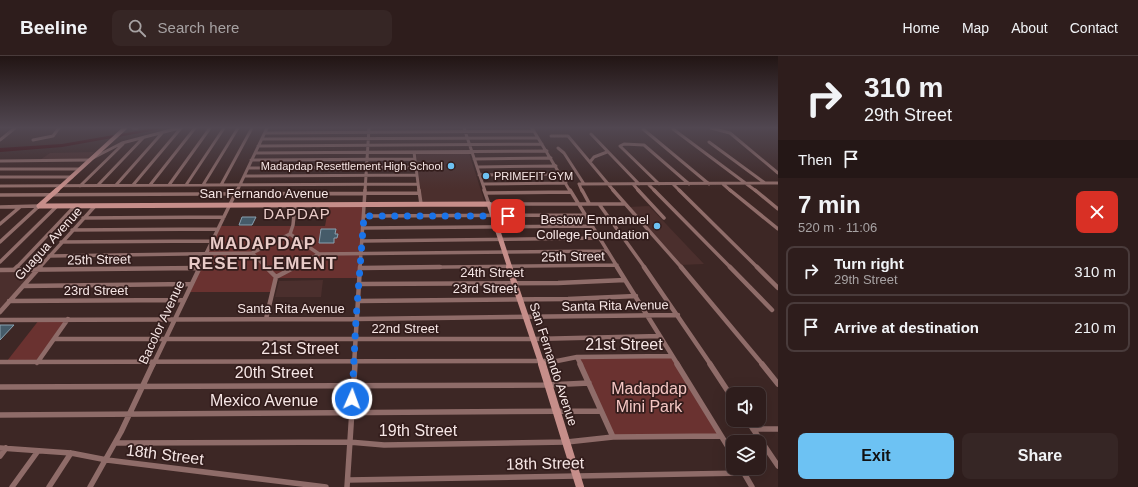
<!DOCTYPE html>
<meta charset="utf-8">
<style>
:root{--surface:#2e1d1c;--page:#362625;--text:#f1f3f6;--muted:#a7a2a3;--line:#493b3b;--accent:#6dc2f3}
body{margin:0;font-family:Arial,sans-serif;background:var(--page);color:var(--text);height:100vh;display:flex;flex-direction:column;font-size:15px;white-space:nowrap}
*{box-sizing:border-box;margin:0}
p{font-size:13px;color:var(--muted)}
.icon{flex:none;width:22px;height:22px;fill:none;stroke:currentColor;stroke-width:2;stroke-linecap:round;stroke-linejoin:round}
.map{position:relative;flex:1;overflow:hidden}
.drawer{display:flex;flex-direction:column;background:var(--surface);width:360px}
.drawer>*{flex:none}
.banner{background:#2e1d1c;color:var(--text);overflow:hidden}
.fabs{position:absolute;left:726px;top:331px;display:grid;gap:8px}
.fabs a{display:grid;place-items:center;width:40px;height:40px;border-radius:8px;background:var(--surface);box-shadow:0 4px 16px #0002,0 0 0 1px var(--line);font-size:20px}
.pin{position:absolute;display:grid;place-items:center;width:34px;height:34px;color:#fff;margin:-17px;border-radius:8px;box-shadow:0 2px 6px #0006}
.me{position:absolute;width:44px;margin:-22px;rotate:2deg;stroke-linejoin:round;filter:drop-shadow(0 0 3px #0008)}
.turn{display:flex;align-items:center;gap:14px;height:84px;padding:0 20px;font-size:18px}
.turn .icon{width:52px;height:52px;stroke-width:2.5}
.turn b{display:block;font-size:28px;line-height:34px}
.then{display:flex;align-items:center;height:38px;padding:0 20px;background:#0003;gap:8px;font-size:15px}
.round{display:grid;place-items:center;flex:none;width:42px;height:42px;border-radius:8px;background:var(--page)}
.overview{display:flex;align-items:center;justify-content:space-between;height:68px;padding:0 20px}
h1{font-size:24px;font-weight:700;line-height:30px}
.primary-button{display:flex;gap:8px;margin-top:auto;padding:8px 20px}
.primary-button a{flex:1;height:46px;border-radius:8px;background:var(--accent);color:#111;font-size:16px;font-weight:700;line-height:46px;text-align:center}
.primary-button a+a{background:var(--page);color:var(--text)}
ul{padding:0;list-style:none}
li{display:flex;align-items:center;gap:12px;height:50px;margin:0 8px 6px;padding:0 12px;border:2px solid var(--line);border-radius:8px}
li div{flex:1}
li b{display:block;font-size:15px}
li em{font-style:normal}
header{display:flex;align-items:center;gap:24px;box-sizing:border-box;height:56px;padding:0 20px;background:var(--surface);border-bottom:1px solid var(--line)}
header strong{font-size:19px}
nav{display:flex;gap:22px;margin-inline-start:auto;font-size:14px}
.search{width:280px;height:36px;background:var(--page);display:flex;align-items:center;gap:10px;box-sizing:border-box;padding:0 14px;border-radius:8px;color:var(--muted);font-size:15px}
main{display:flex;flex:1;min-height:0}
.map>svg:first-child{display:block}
</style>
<header>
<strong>Beeline</strong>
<div class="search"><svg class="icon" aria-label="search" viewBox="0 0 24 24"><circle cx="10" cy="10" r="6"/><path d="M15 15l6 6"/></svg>Search here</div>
<nav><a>Home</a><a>Map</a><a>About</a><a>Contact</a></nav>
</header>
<main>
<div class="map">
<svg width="778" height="431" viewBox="0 0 778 431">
<rect width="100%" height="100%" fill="#3d2725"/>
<path fill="#4b2f2d" d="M94 96 87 104H40L50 97Z
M416 97H469L485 147H422Z
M649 150 704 208 680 209 628 151Z
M0 214H34L0 253Z
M323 224 321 241H275L279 225Z"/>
<path fill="#6a3230" d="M329 149H364L359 222H276L272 236H187L219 170H325Z
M39 264H66L36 305H7Z
M672 300 720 380 613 381 577 301Z"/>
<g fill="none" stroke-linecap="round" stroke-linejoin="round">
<path fill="#3a0508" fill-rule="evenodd" d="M154 72H168L62 91 0 96V92L62 88Z"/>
</g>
<path fill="#455b69" stroke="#89a1b0" d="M242 161H256L252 169H239Z
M321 173H336L335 178H338L337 182H334V187H319Z
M0 269H14L0 284Z"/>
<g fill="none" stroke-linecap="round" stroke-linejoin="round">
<path stroke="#8f6c69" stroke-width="3" d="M133 72H137
M464 72 485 135
M532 72 570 135
M711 72 730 77 778 117
M643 73 709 128
M673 73 756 135
M265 77 534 75
M591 78 639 128
M551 80H568L614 135
M262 83 538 82
M0 84 15 72
M33 84 53 80 59 72
M709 86 765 127
M258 90 542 88
M620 90 624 88 644 89 689 128
M620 90 659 128
M558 92 564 97 584 128
M414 96 419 135
M255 97 547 95
M93 102 122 87 179 72
M474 103 551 102
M251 104 415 103
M0 105 88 104
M590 106 594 101 607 96
M477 111 556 110
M248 112 416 111
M0 113H80
M479 119 560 118
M244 120 417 119
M0 121H72
M483 128 566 127
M633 128 639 135
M673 128 680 135
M723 128 731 135
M98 129 144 81
M116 129 163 76
M133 129 181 72
M150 129 195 72
M169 129 210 72
M186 129 224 72
M203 129 238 72
M221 129 252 72
M649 129 655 135
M0 130 418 128
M80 130 123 88
M237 135 267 72
M365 135 369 72
M582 135 579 128 778 127"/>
<path stroke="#8f6c69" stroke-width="3.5" d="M419 134 421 148
M484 134 489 148H625
M570 134 618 212
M582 134 589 147
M613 134 682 212
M638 134 664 162
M654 134 731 212
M679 134 758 212
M730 134 778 173
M755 134 778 153
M486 137 571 136
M0 139 419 137
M599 148 645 212
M0 151 38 150
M365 160 585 159
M83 162 224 161
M0 168 20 151
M364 172 592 170
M72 174 218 173
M290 178 293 169 295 149
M363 185 600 182
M0 186 39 150
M61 186 212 185
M252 197 267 212
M49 200 252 197 290 178 319 198
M0 206 57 150
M16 212 75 150
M39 212 95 150
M190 212H198
M199 212 237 134
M293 212 319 198 607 195
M360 212 365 134
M361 212 617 209"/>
<path stroke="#8f6c69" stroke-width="4.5" d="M266 211 276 221 295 211
M617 211 678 309
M644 211 711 309
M681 211 763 309
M730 211 772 254
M757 211 778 232
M361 212 440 211
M0 214 198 212
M14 214 17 211
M359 228 558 227 625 224
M23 230 191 228
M9 245 184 244
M358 245 568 243 636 240
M0 256 40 211
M266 263 276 221
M0 264 356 263 678 259
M54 283H534L660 280
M577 301 581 309
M0 306 557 305 577 301 672 300
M37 307 68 263
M153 309 200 211
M354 309 360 211"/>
<path stroke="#8f6c69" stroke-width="5.5" d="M580 308 613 381
M677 308 733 399
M710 308 733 343
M762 308 778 328
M0 331 548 329 589 327
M0 359C200 357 401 357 601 355
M747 364 778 410
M753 373H778
M117 387 349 386 384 389 567 386 613 381 720 380
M0 392 71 397 107 404 326 431
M0 400 6 392
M741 412 752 431
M348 424 744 417
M12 431 38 395
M49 431 71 397
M90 431 121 376 153 308
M347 431 355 308"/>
<path stroke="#c68e8a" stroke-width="4" d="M56 135 125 72"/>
<path stroke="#c68e8a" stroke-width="5" d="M39 150 489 148 510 212
M39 150 57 134"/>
<path stroke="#c68e8a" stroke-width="6" d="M509 211 542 309"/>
<path stroke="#c68e8a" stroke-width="8" d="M542 308 580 431"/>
</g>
<linearGradient id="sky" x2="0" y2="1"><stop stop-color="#221514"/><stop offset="0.54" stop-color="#514751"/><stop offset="1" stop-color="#514751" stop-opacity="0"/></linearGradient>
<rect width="778" height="133" fill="url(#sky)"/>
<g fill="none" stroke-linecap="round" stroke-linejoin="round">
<path stroke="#1a73e8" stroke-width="7" stroke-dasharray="0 12.6" d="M352 343 356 263 364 160H508"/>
</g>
<g fill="#6dc2f3" stroke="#331d1c" stroke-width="1.5">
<circle cx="451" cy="110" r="4"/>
<circle cx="486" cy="120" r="4"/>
<circle cx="657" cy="170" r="4"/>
</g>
<g text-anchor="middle" stroke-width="3.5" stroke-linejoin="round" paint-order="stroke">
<g font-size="11" fill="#f6e6e5" stroke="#331d1c" text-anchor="end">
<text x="443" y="114">Madapdap Resettlement High School</text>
<text x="494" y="124" text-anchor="start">PRIMEFIT GYM</text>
</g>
<g font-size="13" fill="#f6e6e5" stroke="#331d1c">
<text x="264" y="142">San Fernando Avenue</text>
<text transform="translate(48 187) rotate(-48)" y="5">Guagua Avenue</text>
<text transform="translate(573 200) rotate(-1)" y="5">25th Street</text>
<text transform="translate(99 203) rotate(-1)" y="5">25th Street</text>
<text x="492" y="221">24th Street</text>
<text x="485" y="237">23rd Street</text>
<text x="96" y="239">23rd Street</text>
<text transform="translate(615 249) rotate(-1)" y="5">Santa Rita Avenue</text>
<text x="291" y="257">Santa Rita Avenue</text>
<text transform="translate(161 266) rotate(-65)" y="5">Bacolor Avenue</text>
<text x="405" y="277">22nd Street</text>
<text transform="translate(554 308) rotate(72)" y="5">San Fernando Avenue</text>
</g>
<g font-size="13" fill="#f6e6e5" stroke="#331d1c" text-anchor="end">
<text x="649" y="168">Bestow Emmanuel<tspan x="649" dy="15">College Foundation</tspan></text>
</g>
<g font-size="15" letter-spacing="1" fill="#e9cbc8" stroke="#331d1c">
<text x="297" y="163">DAPDAP</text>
</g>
<g font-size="16" fill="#f6e6e5" stroke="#331d1c">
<text x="624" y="294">21st Street</text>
<text x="300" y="298">21st Street</text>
<text x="274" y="322">20th Street</text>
<text x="264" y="350">Mexico Avenue</text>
<text x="418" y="380">19th Street</text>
<text transform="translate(165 398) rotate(7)" y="6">18th Street</text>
<text transform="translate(545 407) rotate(-1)" y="6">18th Street</text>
</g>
<g font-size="16" fill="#f5c7c4" stroke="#331d1c">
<text x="649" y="338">Madapdap<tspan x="649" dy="18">Mini Park</tspan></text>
</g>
<g font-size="17" font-weight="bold" letter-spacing="1" fill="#e9cbc8" stroke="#331d1c">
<text x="263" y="193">MADAPDAP<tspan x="263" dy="20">RESETTLEMENT</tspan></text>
</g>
</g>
</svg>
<div class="fabs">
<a><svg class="icon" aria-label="sound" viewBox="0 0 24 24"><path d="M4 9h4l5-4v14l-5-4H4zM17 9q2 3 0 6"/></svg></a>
<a><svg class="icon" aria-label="layers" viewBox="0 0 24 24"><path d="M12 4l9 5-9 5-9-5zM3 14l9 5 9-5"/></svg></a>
</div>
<div class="pin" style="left:508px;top:160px;background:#d93025"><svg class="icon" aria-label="arrive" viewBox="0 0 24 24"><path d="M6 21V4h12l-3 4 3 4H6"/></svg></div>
<svg class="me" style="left:352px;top:343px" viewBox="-20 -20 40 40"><circle r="17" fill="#1a73e8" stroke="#fff" stroke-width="3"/><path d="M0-11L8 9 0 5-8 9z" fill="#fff"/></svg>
</div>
<section class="drawer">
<div class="banner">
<div class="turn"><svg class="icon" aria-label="right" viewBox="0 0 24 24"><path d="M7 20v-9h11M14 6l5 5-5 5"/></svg><div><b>310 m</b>29th Street</div></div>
<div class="then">Then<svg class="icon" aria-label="arrive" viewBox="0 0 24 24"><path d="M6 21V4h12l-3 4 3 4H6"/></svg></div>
</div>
<div class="overview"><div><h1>7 min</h1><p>520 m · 11:06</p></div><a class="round" style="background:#d93025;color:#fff"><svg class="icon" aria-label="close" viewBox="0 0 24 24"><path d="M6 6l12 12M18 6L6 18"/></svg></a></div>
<ul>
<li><svg class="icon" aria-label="right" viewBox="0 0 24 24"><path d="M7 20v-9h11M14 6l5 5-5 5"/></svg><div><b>Turn right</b><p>29th Street</p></div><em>310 m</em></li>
<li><svg class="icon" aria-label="arrive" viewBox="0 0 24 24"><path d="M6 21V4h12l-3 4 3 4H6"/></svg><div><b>Arrive at destination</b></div><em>210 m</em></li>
</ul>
<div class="primary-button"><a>Exit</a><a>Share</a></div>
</section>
</main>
